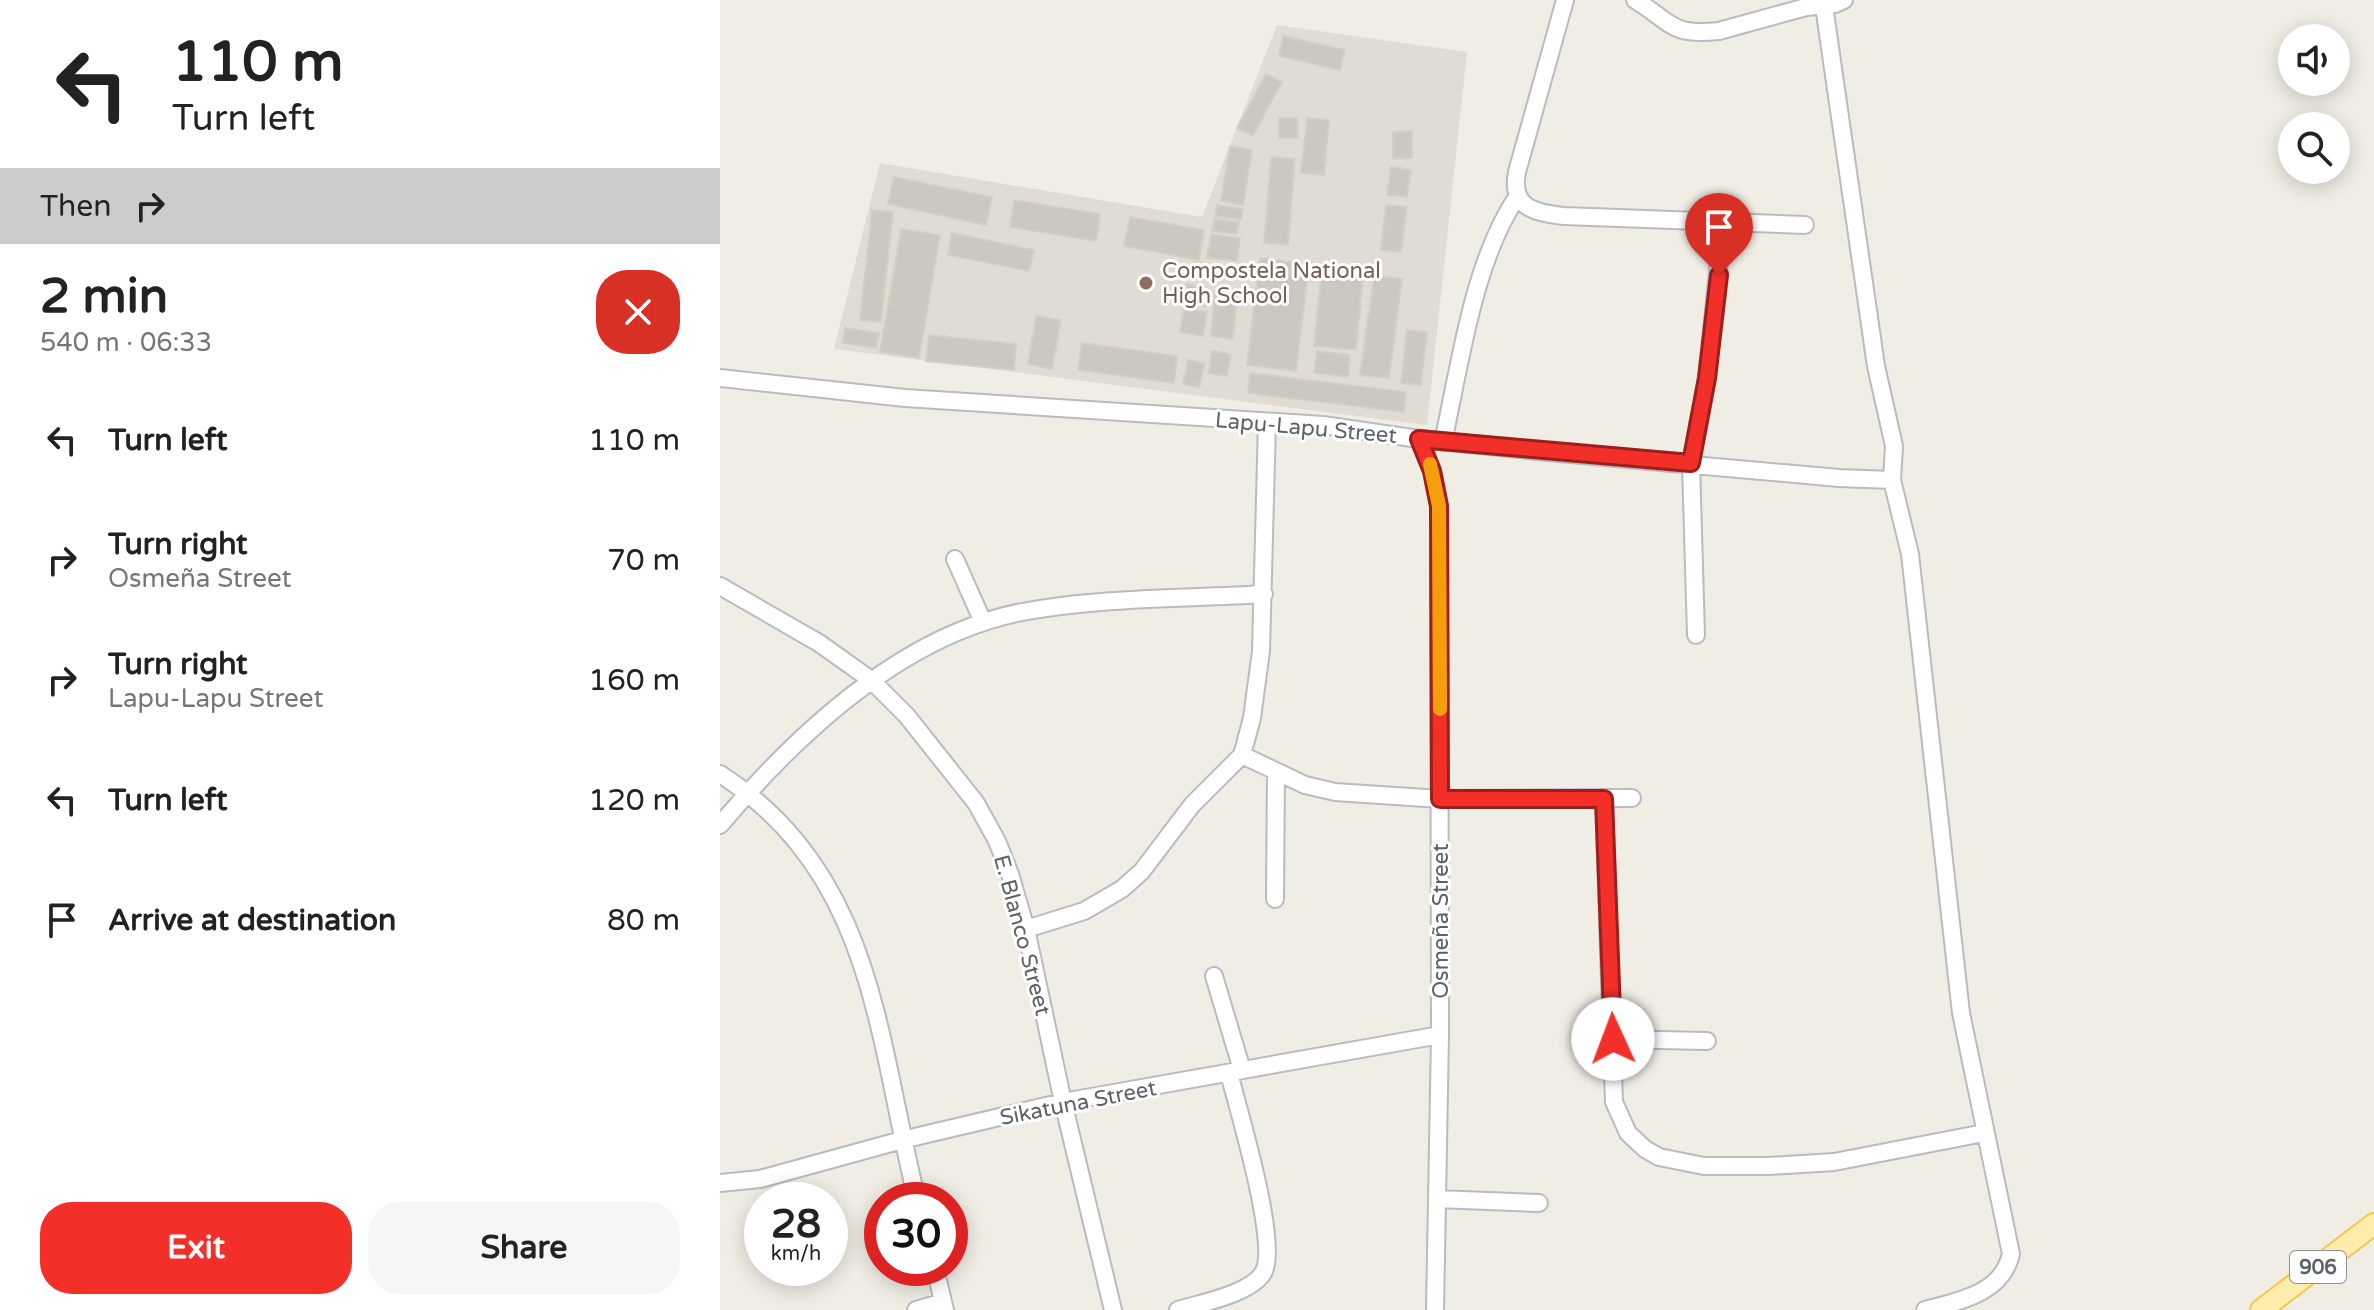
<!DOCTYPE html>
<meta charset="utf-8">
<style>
:root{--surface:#fff;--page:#f6f6f6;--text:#222;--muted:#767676;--accent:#f23029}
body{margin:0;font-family:"Varela Round",sans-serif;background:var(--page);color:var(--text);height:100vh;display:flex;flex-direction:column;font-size:30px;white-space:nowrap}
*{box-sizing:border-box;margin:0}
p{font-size:26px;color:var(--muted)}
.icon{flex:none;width:44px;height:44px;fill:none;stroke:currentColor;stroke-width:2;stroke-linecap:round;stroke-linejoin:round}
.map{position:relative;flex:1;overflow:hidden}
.drawer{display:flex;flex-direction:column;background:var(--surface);width:720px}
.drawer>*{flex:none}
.hud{background:#fff;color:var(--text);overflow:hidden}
.tools{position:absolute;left:1558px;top:24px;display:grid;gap:16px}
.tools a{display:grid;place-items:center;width:72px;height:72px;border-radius:50%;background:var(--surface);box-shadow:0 4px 20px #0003;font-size:40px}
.speed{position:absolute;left:24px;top:1182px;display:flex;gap:16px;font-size:40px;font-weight:700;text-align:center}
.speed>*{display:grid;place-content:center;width:104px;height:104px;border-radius:50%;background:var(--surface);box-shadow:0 4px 20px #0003;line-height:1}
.speed small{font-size:20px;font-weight:400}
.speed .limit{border:12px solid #d22;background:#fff;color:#111}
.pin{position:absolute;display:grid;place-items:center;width:68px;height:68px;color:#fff;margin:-82px -34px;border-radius:50% 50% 50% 0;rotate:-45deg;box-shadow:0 0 8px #0007}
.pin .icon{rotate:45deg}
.me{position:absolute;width:88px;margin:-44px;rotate:358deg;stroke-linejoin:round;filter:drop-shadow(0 0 6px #0008)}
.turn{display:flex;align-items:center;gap:28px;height:168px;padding:0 40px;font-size:36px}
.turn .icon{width:104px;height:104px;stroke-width:2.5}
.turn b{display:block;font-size:56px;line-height:68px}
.then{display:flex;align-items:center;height:76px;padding:0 40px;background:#0003;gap:16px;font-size:30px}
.round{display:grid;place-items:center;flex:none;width:84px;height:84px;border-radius:32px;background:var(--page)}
.headline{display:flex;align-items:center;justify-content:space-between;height:136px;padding:0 40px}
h1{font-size:48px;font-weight:800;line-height:60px}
.cta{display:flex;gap:16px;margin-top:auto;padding:16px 40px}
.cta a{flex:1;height:92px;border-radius:32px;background:var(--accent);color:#fff;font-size:32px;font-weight:800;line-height:92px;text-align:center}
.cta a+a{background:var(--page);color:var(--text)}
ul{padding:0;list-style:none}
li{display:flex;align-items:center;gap:24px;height:120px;padding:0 40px}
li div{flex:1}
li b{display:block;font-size:30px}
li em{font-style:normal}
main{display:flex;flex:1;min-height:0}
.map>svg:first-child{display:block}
</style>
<main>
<section class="drawer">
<div class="hud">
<div class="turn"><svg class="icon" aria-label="left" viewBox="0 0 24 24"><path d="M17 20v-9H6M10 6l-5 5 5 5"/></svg><div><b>110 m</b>Turn left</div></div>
<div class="then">Then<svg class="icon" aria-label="right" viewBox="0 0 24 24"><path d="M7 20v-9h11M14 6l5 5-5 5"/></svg></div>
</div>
<div class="headline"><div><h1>2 min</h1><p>540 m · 06:33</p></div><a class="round" style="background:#d93025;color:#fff"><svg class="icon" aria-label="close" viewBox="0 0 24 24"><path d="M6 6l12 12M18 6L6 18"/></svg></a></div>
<ul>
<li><svg class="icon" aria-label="left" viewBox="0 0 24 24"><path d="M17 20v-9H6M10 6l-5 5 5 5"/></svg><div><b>Turn left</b></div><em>110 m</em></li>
<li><svg class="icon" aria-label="right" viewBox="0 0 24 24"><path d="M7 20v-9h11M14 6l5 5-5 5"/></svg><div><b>Turn right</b><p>Osmeña Street</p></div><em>70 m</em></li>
<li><svg class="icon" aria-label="right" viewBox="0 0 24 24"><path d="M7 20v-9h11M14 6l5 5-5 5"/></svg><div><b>Turn right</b><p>Lapu-Lapu Street</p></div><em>160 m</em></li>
<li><svg class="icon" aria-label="left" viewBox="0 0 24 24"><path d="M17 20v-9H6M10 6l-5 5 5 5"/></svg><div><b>Turn left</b></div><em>120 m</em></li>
<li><svg class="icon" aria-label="arrive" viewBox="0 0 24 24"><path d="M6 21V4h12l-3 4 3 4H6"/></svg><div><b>Arrive at destination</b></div><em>80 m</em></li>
</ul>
<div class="cta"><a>Exit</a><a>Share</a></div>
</section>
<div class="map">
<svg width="1654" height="1310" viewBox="0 0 1654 1310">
<rect width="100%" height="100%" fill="#f0ede5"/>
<path fill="#e0dcd4" d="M557 25 747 52 707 425 114 349 160 163 482 217Z"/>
<path fill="#cbc8c2" stroke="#d5cfc3" stroke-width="2" d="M563 36 625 50 620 70 559 56Z
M546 74 562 82 533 136 517 128Z
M559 118H577L578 138H559Z
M587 118 609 120 604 175 581 173Z
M692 131V158L673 159V132Z
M510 146 532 150 523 205 501 201Z
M551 157 575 159 568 245 544 243Z
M671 167 691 170 687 197 667 195Z
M174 177 272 197 266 225 168 204Z
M294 200 380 214 376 241 290 227Z
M497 205 523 209 521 220 495 216Z
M666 205 687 207 681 252 661 250Z
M152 210 173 212 161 322 140 320Z
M410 217 484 230 479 260 404 246Z
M494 219 519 222 517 234 492 231Z
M181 229 220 235 199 358 160 352Z
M232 233 314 250 309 271 228 255Z
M491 234 520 238 517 261 487 258Z
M540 258 589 264 576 371 527 365Z
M601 274 643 277 636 350 594 346Z
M654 276 682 279 669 378 640 375Z
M467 284 489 289 485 306 463 301Z
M495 291 517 293 513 339 491 336Z
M464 308 487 312 483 336 460 332Z
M316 316 341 320 332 369 308 364Z
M125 328 159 333 156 348 123 343Z
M687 330 707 332 701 385 681 383Z
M209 335 296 344 294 370 206 361Z
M362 343 457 356 454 383 358 370Z
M492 351 511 354 507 376 489 373Z
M597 351 630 355 628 377 594 373Z
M468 360 485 363 479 387 463 384Z
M530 373 686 392 684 412 528 393Z"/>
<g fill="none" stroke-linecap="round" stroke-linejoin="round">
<g stroke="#b8bbc0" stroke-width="20">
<path id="minor" d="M845 0 797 172C790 207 814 213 844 216L1085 225
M915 0C953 23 950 36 999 31L1086 7 1115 4 1124 0
M1104 6 1156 366 1174 446 1172 480 1190 554 1241 1013 1291 1254C1282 1294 1239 1301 1205 1310
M0 378 185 398 603 425 699 439 828 452 1119 478 1172 480
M699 439 712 471 719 506 720 1035 715 1310
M723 442C740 365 753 262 797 197
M235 559 263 622
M0 586 99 643 151 680 187 716 256 803 277 841 290 874 306 929 343 1102 393 1310
M976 635 971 463 987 378 1003 223
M522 755 585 785 615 792 720 799 912 798
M0 774C155 874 157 1039 197 1200
M884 799 894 1102 908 1133 925 1149 939 1157 984 1166H1048L1114 1162 1264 1133
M0 825C76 735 182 635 302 612 381 597 464 599 544 594
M555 899 556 773
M306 929 364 911 402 889 422 871 472 805 522 755 532 718 541 651 547 422
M494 976 522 1070
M893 1039 987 1041
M0 1183 40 1179 182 1140 343 1102 720 1035
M717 1199 819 1203
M215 1268 225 1310
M196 1310 223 1302
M458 1310C481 1303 530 1294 543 1273 560 1246 518 1109 509 1073"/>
</g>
<g stroke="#f9c456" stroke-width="24">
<path id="major" d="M1541 1310 1654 1224"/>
</g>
<use href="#minor" stroke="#fff" stroke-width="16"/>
<use href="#major" stroke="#ffeeab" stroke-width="20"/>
</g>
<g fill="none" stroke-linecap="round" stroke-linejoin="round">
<g stroke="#9d1f1b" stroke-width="20">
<path id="route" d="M893 1039 884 799H720L719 506 712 471 699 439 971 463 987 378 999 275"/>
</g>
<use href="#route" stroke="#f23029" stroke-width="14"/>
<path stroke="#f59e0b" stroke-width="14" d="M710 464 719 506 720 709"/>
</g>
<circle fill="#8d6e63" stroke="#fff" stroke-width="3" cx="426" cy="283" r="8"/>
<g text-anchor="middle" stroke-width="6" stroke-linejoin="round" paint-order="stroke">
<rect fill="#fff" stroke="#8e9195" stroke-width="2" x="1570" y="1251" width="56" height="32" rx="6"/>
<g font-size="20" font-weight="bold" fill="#5d6267">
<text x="1598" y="1274">906</text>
</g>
<g font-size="22" fill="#785e54" stroke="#fff" text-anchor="start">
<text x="442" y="278">Compostela National<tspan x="442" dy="25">High School</tspan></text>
</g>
<g font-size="22" fill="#5d6267" stroke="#fff">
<text transform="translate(586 427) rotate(5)" y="8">Lapu-Lapu Street</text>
<text transform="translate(720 921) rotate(-90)" y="8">Osmeña Street</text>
<text transform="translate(303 935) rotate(75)" y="8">E. Blanco Street</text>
<text transform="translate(358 1102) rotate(-11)" y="8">Sikatuna Street</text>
</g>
</g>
</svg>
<div class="tools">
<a><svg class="icon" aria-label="sound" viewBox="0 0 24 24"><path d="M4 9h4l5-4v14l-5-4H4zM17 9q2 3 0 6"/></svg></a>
<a><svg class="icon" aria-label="search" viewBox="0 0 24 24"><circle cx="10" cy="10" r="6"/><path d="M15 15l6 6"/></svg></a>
</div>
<div class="speed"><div>28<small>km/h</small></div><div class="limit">30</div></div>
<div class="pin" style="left:999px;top:275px;background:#d93025"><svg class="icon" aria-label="arrive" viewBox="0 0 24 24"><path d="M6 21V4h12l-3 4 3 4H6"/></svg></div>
<svg class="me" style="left:893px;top:1039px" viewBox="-20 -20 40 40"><circle r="19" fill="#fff"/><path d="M0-13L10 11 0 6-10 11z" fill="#f23029"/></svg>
</div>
</main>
